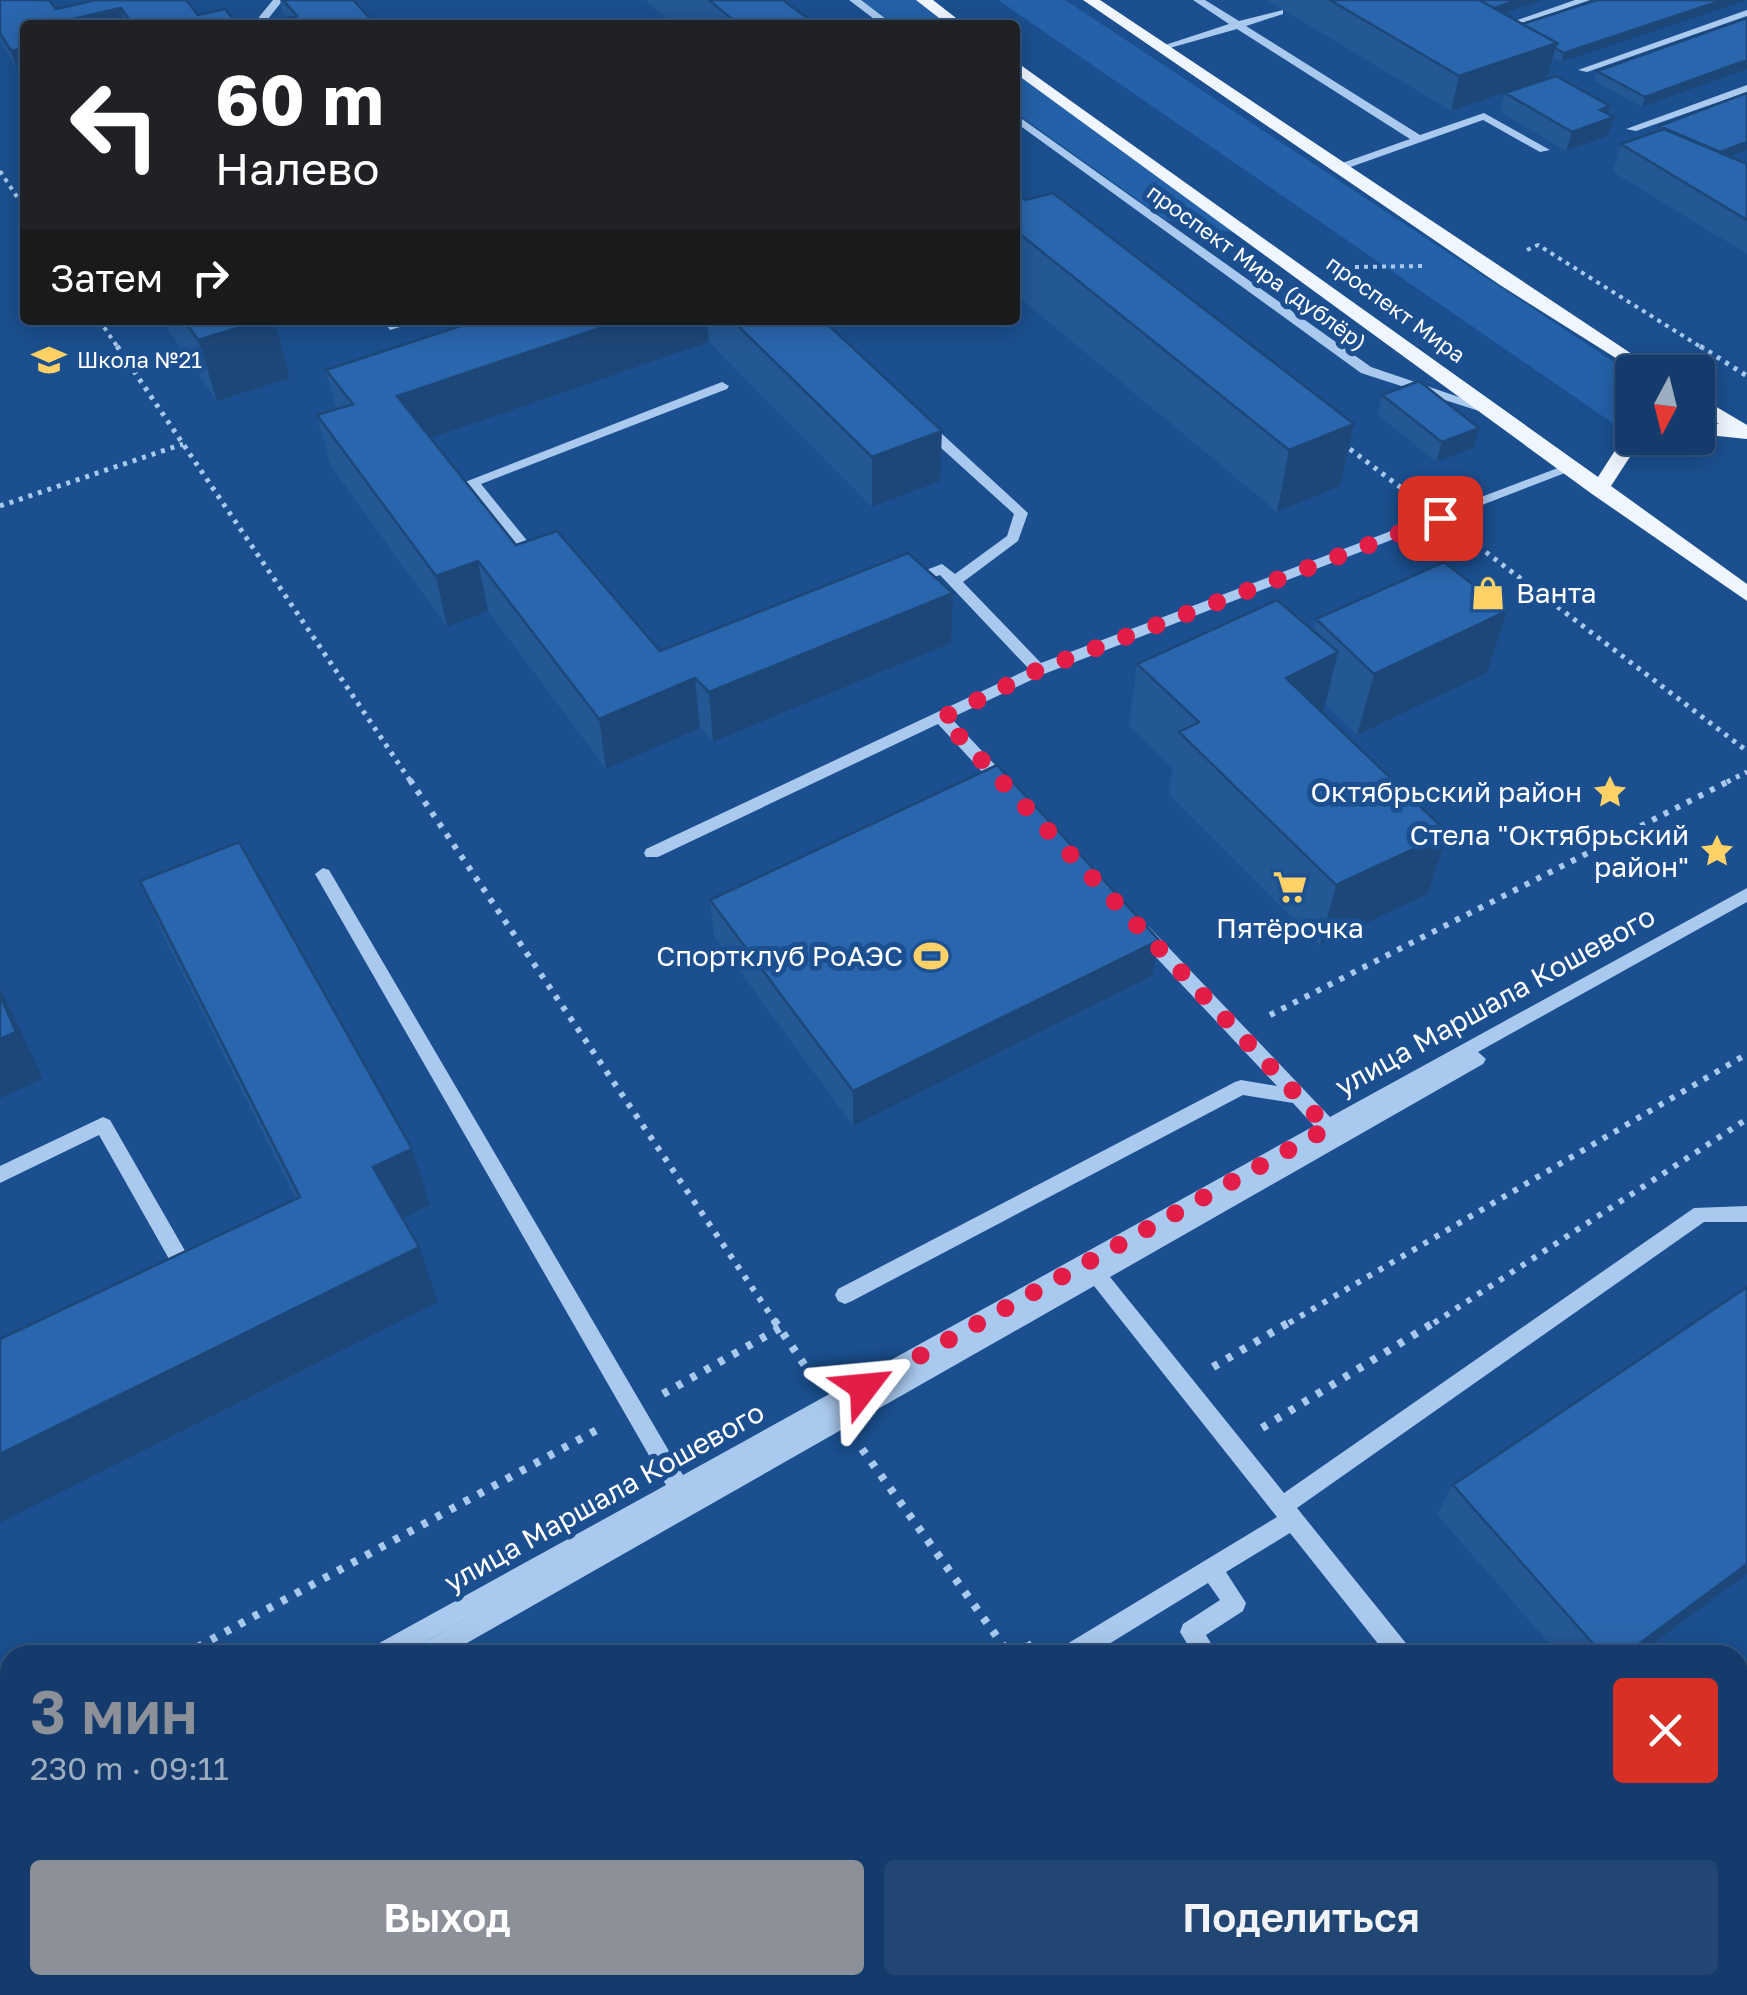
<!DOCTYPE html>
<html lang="ru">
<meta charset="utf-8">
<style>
:root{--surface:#143b6b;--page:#214673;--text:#f1f3f6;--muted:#9dadc1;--line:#33557e;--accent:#8c9099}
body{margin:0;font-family:"Golos Text",sans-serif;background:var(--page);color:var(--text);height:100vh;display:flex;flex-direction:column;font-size:38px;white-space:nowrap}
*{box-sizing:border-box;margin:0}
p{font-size:32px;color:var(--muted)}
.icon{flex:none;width:55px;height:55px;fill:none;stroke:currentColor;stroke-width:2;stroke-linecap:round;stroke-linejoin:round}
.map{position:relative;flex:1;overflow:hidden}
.panel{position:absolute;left:0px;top:1645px;width:1748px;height:350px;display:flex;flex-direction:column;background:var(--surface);border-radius:30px 30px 0 0;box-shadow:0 5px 25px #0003,0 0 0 2px var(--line)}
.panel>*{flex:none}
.banner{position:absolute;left:20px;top:20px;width:1000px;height:305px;border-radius:10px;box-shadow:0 5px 25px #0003,0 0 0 2px var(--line);background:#202124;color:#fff;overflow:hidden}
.needle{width:65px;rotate:187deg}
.fabs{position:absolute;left:1615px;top:355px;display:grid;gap:20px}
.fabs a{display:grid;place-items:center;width:100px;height:100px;border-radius:10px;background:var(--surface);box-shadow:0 5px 25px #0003,0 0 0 2px var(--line);font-size:50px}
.pin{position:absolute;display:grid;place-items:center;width:85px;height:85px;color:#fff;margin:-42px;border-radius:20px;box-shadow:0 5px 15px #0006}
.me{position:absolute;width:110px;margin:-55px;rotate:61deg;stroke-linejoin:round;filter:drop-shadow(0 0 8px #0008)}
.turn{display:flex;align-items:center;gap:35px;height:210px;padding:0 30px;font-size:45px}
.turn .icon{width:130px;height:130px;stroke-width:2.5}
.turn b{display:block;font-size:70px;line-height:85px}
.then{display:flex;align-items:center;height:95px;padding:0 30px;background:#0003;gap:20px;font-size:38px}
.round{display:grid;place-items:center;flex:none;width:105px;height:105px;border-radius:10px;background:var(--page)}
.overview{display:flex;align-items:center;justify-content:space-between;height:170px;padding:0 30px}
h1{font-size:60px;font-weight:600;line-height:75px;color:var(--accent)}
.primary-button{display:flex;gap:20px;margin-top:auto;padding:20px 30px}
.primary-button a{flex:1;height:115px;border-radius:10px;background:var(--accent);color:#fff;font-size:40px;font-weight:600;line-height:115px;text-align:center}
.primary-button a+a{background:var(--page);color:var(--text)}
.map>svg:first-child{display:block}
</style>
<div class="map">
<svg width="1747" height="1995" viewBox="0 0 1747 1995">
<rect width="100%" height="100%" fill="#1b4f8f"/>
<path fill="#2461a8" d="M860 0H917L951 25H895Z
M998 0H1065L1632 374V427L1627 433Z
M1015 71 1242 234 1166 220 1015 112Z"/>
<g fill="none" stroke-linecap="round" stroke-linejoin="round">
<path stroke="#a9c9ee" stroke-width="4" stroke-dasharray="4 5" stroke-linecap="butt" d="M0 171 25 209
M1527 250 1538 245 1704 349
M1355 267 1422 266
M99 320 119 349"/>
<path stroke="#a9c9ee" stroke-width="5" stroke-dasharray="4 6" stroke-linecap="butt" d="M117 346 411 782
M1700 346 1747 376
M1342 443 1412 496
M0 506 183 444
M1470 540 1747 751
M1727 782 1747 772"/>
<path stroke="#a9c9ee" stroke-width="6" stroke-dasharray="5 8" stroke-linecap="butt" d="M410 780 776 1323
M1270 1015 1731 780
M1289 1323 1747 1054
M1434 1323 1747 1119"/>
<path stroke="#a9c9ee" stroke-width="8" stroke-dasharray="6 10" stroke-linecap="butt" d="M774 1320 810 1373
M1213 1367 1293 1320
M663 1394 780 1328
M1262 1428 1438 1320
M862 1449 1010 1655
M183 1655 604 1426
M1013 1655 1034 1643
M0 1755 10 1749"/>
<path fill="#a9c9ee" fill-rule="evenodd" d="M273 0H283L268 19H260L259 17Z
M849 0H861L894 25H882Z
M1193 0H1205L1239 21 1283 10V14L1246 26 1420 135 1484 113 1550 150 1540 152 1483 120 1342 170H1334V166L1410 139 1237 29 1159 51V47L1229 24Z
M1575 0H1590L1506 29 1497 27Z
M1747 10V16L1587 72 1578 70Z
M1747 85V92L1636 131 1626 129Z
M1015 114 1371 367 1494 409 1487 413 1482 412 1361 373 1015 122Z
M383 320H395L400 327 390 330Z
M722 382 729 386 727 389 481 484 542 559V565H532L465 482Z
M924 421 929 422 1028 513 1018 541 963 582 1041 663 1566 465 1571 464 1578 468 1044 674 951 718 1011 782 1013 786 1011 790H999L938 724 658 857H646L644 853 646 849 1029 669 940 575 910 586 903 581 905 578 942 564 955 574 1007 536 1014 514 919 428V422Z
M323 868 329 870 683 1475 1314 1126 1293 1103 1243 1095 852 1301 845 1304 838 1301 835 1295 838 1289 1235 1082 1241 1080 1277 1086 1137 937 1134 932 1143 926 1149 927 1330 1117 1747 888V902L1478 1052 1486 1059 1483 1064 1110 1277 1284 1493 1694 1208 1747 1206V1222H1704L1297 1508 1409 1647 1412 1655H1387L1290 1533 1226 1572 1246 1603 1243 1611 1206 1635 1218 1655H1194L1180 1632 1183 1624 1220 1600 1208 1583 1091 1655H1059L1062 1647 1277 1517 1094 1286 446 1655H413L416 1647 505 1597 402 1655H369L372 1647 666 1485 315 874Z
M103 1117 110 1120 192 1263 195 1269C190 1279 181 1283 171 1279L168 1273 173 1266 99 1135 0 1183V1166Z
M10 1848V1873L0 1877V1852Z
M1747 1857V1884L1738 1888V1861Z
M10 1876V1902L0 1906V1880Z
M349 1985H373L372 1995H348Z
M1561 1985H1593L1588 1995H1556Z"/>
<path fill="#f0f6ff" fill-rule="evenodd" d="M916 0H933L965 25H948Z
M1083 0H1100L1659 372H1638L1500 285Z
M1015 61 1598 477 1623 438H1656L1654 442 1637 446 1611 486 1747 584V601L1592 494 1015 73Z
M1698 396 1747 425V439L1698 434V422L1719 424 1698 410Z"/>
</g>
<path fill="#245895" d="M0 0 56 9 96 0 198 15 238 25H25V68L17 69 0 41Z
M280 0H353L288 19 283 13Z
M645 0H783L807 18V25H674Z
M1267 0H1543L1504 14 1522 24 1597 0 1561 62 1553 57 1547 78 1451 111Z
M1747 18V69L1642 107 1594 81 1597 71Z
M1505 93 1610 106 1607 114 1608 136 1566 151 1500 112Z
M1747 93V150L1730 157 1747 164V254L1613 172 1621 144 1658 131 1659 126Z
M1015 192 1354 424 1340 486 1277 512 1015 294Z
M165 320H274L290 378 217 401 168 330Z
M479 320H823L940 481 872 507 709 342 431 438 516 545 660 651 951 643 713 742 700 728 606 769 488 611 447 627 330 465 317 415 336 409 326 370Z
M1382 395 1479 428 1474 448 1436 462 1378 415Z
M1316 619 1487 673 1357 735 1326 704 1323 714 1448 833 1428 894 1320 945 1169 794 1173 768 1129 726 1137 664 1313 631Z
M140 881 430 1205 403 1218 438 1302 0 1523V1339L296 1199 166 941Z
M710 900 1152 976 853 1126 714 936Z
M1747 1287V1574L1638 1655H1559L1437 1514 1453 1485Z
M1215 1985H1420L1408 1995H1222Z"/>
<path fill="#1d4779" d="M1518 0H1543L1485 20 1487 11Z
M1723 0H1747L1561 62 1564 53Z
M121 8 126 25H65L64 21Z
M807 18V25H783Z
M1557 43 1547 78 1451 111 1459 76Z
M25 48V68L17 69 11 51Z
M1747 60V69L1642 107 1645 97Z
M1610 106 1606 120 1614 117 1608 136 1566 151 1572 132 1600 110Z
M1747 142V150L1708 165 1712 155Z
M264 320H274L290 378 217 401 198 340Z
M624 320H707L709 342 408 446 397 396Z
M1354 424 1340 486 1277 512 1289 450Z
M1479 428 1474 448 1436 462 1442 442Z
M942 431 940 481 872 507V457Z
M478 561 488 611 447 627 436 576Z
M953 593 951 643 713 742 709 692Z
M1507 611 1487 673 1357 735 1374 674Z
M1338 652 1323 714 1286 678Z
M695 678 700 728 606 769 599 719Z
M1448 833 1428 894 1320 945 1336 885Z
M1159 940 1152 976 853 1126V1091Z
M0 989 11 1010 43 1079 0 1098Z
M412 1149 430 1205 393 1223 373 1167Z
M419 1247 438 1302 0 1523V1454Z
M1747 1564V1574L1638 1655H1624Z
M940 1985H967L951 1995H925Z
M1415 1985H1420L1408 1995H1403Z"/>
<path fill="#2a66ad" stroke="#1d4779" stroke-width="2.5" d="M0 0H49L56 9 96 0H186L198 15 225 9 238 25H133L121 8 64 21 67 25H25V48L11 51 0 33Z
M283 0H353L376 25H260L297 16Z
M709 0H783L807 18 783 25H739Z
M1330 0H1479L1557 43 1459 76Z
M1479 0H1518L1494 8Z
M1597 0H1723L1564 53 1555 48 1557 43 1522 24Z
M1747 18V60L1645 97 1597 71Z
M1556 76 1610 106 1600 110 1614 117 1572 132 1505 93Z
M1747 93V142L1720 152 1659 126Z
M1664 129 1747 164V220L1621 144Z
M1015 192 1026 200 1053 193 1354 424 1289 450 1015 230Z
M184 320H264L198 340Z
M479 320H624L397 396 516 545 557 531 660 651 908 553 953 593 709 692 695 678 599 719 478 561 436 576 317 415 353 404 326 370Z
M732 320H823L942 431 872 457Z
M1419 381 1479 428 1442 442 1382 395Z
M1444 562 1507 611 1374 674 1316 619Z
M1277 600 1338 652 1286 678 1448 833 1336 885 1179 732 1199 722 1137 664Z
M997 765 1159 940 853 1091 710 900Z
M239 842 412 1149 373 1167 419 1247 0 1454V1339L300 1197 140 881Z
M0 995 16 1032 0 1039Z
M1747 1287V1564L1624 1655H1603L1453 1485Z
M1747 1921V1995H1651L1664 1985H1738V1928Z
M694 1985H940L925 1995H699Z
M1234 1985H1415L1403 1995H1241Z"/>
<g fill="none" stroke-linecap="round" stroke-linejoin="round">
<path stroke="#e11d48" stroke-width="18" stroke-dasharray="0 32.4" d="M864 1387 1328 1128 942 718 1038 670 1440 518"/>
</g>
<defs>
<g id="school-bare" transform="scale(2.7)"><path d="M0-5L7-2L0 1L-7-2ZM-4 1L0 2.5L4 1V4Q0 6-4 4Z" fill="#ffd166" stroke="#1b4f8f" stroke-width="2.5" paint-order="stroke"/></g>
<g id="shop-bare" transform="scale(2.7)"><path d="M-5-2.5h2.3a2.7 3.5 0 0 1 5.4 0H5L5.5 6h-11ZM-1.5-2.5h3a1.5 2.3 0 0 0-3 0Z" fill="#ffd166" stroke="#1b4f8f" stroke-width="2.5" paint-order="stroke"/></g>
<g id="sight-bare" transform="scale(2.7)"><path d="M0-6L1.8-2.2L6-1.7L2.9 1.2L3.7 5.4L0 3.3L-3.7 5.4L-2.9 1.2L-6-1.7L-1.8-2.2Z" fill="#ffd166" stroke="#1b4f8f" stroke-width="2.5" paint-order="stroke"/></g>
<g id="supermarket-bare" transform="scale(2.7)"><path d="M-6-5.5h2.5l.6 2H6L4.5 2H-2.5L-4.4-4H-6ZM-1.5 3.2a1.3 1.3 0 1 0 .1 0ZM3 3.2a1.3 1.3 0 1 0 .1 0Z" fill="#ffd166" stroke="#1b4f8f" stroke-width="2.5" paint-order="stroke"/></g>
<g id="stadium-bare" transform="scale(2.7)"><path d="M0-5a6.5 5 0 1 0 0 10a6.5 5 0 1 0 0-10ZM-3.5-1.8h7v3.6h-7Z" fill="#ffd166" stroke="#1b4f8f" stroke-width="2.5" paint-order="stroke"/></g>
</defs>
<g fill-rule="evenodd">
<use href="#school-bare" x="49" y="360"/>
<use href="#shop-bare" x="1488" y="593"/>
<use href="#sight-bare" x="1610" y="792"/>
<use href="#sight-bare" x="1717" y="851"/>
<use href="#supermarket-bare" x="1290" y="887"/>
<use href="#stadium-bare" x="931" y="956"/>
</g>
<g text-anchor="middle" stroke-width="10" stroke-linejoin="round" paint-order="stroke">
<g font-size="22" fill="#fff" stroke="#1b4f8f">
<text transform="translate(1257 267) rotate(36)" y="8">проспект Мира (дублёр)</text>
<text transform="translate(1396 309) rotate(36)" y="8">проспект Мира</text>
</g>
<g font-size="22" fill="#fff" stroke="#1b4f8f" text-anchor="start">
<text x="77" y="368">Школа №21</text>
</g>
<g font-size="28" fill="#fff" stroke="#1b4f8f" text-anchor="end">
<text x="1516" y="603" text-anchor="start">Ванта</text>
<text x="1582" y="802">Октябрьский район</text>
<text x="1689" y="845">Стела "Октябрьский<tspan x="1689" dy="32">район"</tspan></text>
<text x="1290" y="938" text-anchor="middle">Пятёрочка</text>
<text x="903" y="966">Спортклуб РоАЭС</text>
</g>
<g font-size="28" fill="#fff" stroke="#1b4f8f">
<text transform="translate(1495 1001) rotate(-29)" y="10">улица Маршала Кошевого</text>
<text transform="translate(604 1497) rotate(-29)" y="10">улица Маршала Кошевого</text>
</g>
</g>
</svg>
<div class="fabs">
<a><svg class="needle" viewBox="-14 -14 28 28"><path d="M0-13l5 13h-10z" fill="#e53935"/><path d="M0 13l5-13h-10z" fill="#9dadc1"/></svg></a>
</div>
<div class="pin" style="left:1440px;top:518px;background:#d93025"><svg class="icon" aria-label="arrive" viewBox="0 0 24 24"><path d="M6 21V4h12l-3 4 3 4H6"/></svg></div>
<svg class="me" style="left:864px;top:1387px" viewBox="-20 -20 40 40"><path d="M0-17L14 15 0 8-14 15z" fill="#e11d48" stroke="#fff" stroke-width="4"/></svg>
<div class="banner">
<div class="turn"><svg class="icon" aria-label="left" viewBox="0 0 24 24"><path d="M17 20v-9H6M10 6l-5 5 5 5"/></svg><div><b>60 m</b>Налево</div></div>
<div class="then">Затем<svg class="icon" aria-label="right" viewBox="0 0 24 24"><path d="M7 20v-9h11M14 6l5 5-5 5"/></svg></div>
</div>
<section class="panel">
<div class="overview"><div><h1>3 мин</h1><p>230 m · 09:11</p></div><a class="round" style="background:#d93025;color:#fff"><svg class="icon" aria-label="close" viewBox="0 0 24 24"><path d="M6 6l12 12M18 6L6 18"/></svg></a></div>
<div class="primary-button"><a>Выход</a><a>Поделиться</a></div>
</section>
</div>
